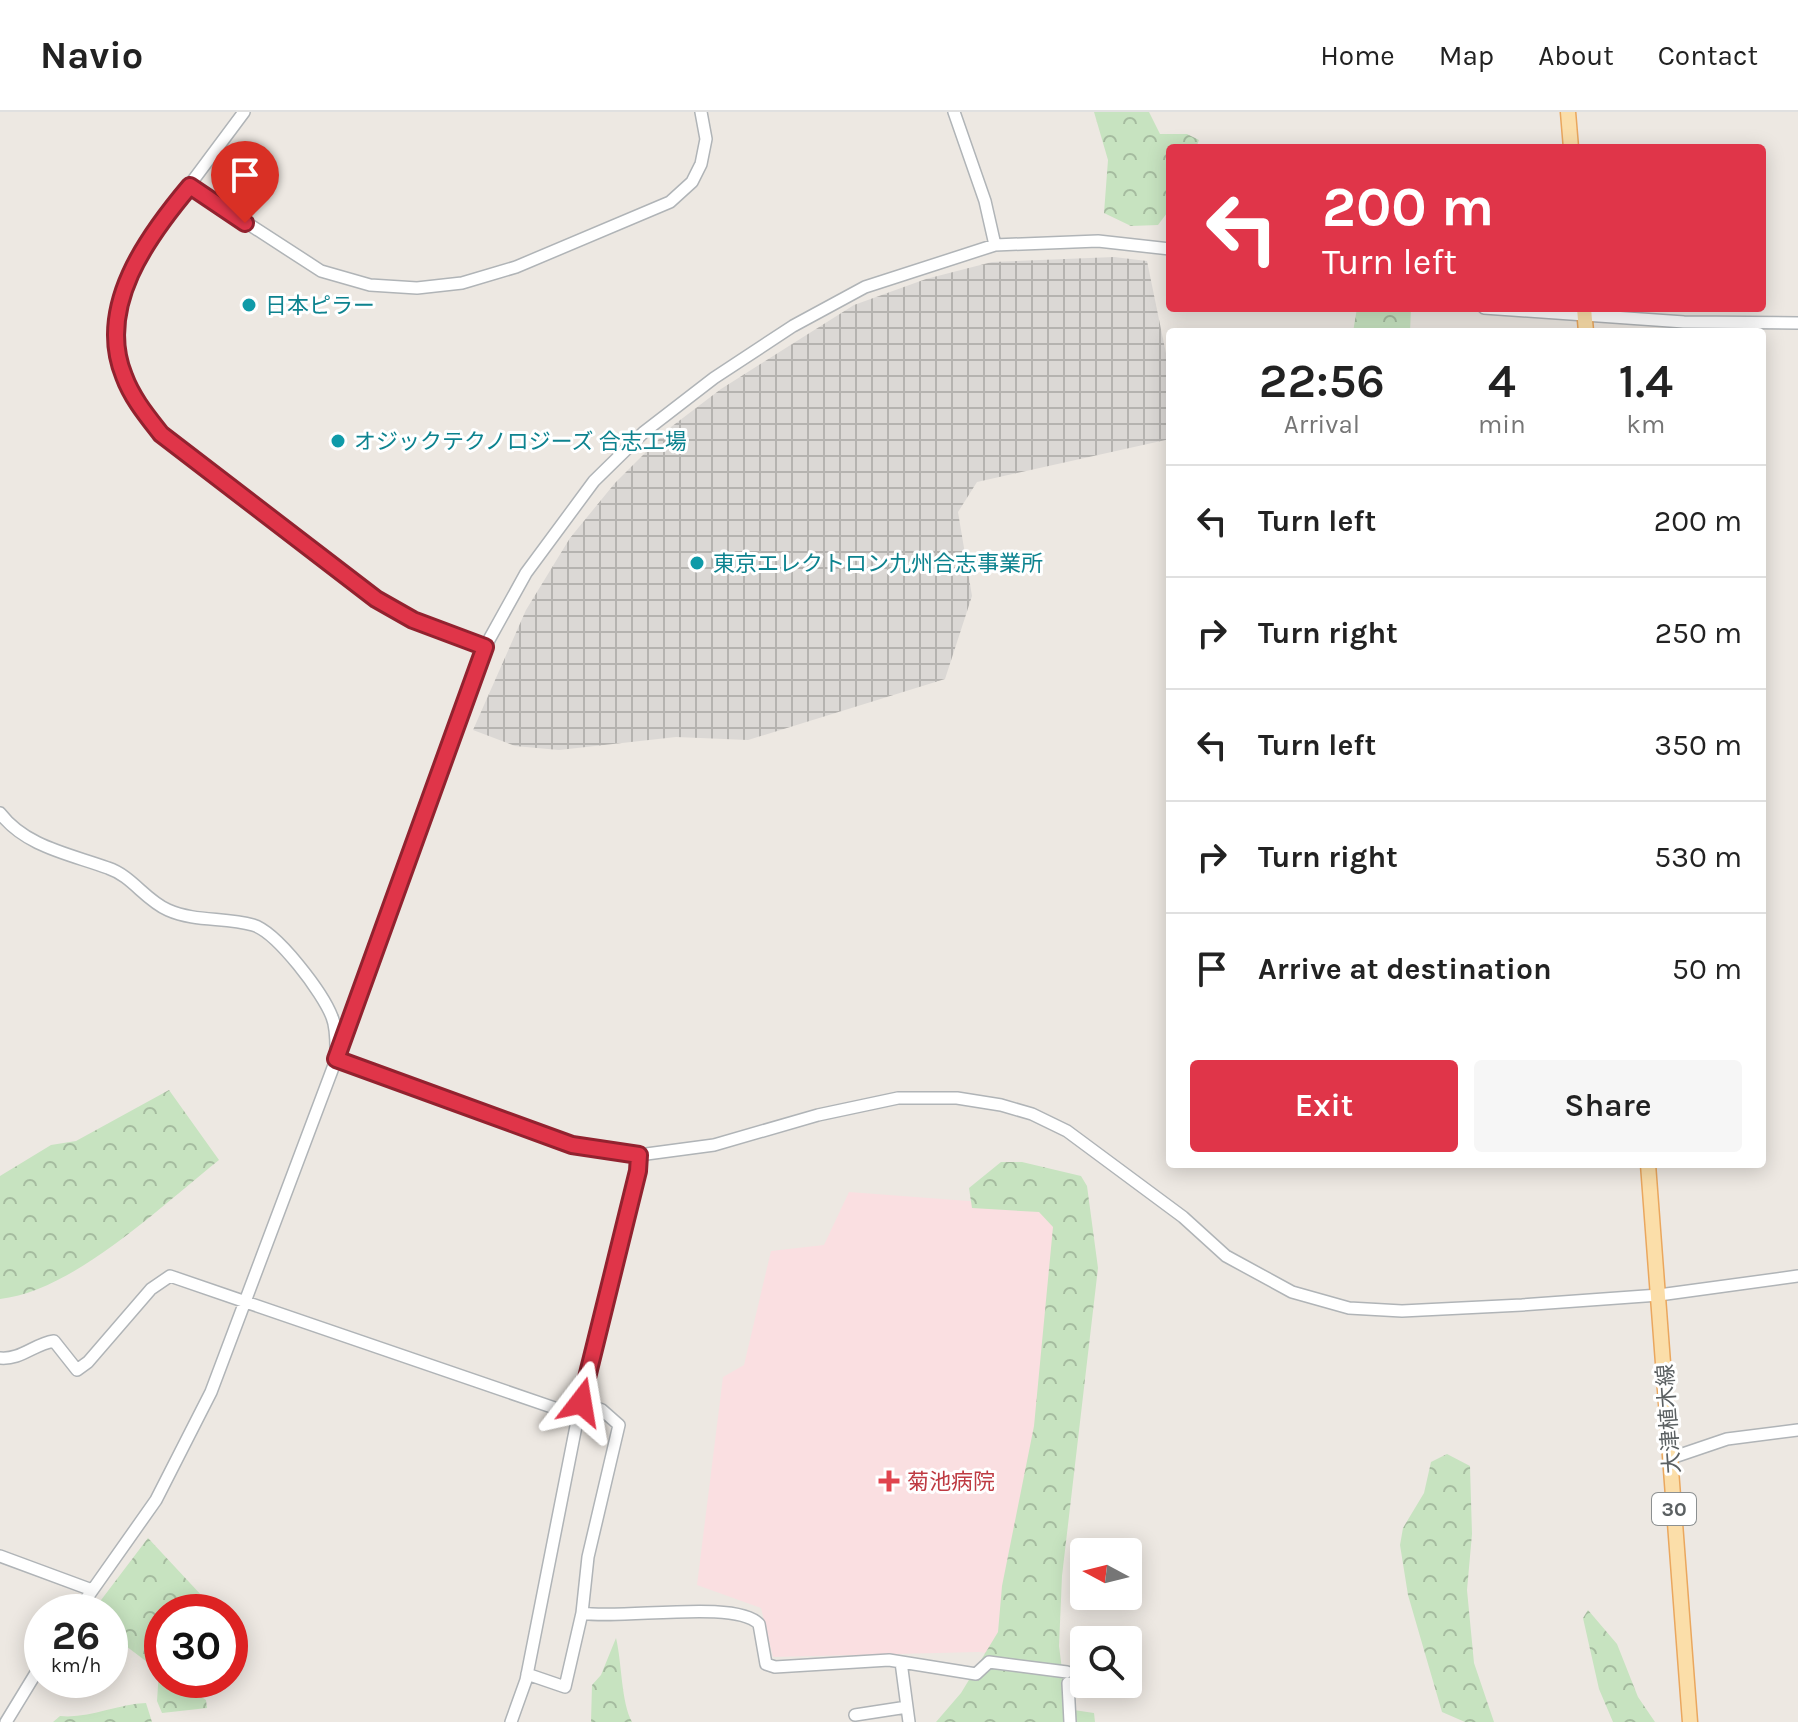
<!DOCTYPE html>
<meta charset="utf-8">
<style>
:root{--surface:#fff;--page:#f6f6f6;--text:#222;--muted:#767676;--line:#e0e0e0;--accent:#e03549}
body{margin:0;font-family:Karla,"Noto Sans JP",sans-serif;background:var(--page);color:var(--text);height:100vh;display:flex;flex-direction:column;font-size:30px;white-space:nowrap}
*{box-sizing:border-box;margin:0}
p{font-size:26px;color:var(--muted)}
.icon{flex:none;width:44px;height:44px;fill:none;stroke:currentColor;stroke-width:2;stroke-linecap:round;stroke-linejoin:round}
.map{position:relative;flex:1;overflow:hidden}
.drawer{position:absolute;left:1166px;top:216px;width:600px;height:840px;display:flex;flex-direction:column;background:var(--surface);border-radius:8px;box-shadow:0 4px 20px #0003}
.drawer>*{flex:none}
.guide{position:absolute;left:1166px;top:32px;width:600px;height:168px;border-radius:8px;box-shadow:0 4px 20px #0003;background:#e03549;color:#fff;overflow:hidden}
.needle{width:52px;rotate:277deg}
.buttons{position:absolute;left:1070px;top:1426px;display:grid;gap:16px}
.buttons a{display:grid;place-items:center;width:72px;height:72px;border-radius:8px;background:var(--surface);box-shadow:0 4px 20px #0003;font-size:40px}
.speed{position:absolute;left:24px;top:1482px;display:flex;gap:16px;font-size:40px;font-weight:700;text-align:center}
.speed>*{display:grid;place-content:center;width:104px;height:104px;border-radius:50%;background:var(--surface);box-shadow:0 4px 20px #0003;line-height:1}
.speed small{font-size:20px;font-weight:400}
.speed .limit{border:12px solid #d22;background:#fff;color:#111}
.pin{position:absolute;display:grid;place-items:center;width:68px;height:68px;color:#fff;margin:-82px -34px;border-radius:50% 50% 50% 0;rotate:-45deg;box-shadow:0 0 8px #0007}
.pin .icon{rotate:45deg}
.me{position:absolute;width:88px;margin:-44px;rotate:14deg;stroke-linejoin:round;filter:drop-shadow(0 0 6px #0008)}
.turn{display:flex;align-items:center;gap:28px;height:168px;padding:0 24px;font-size:36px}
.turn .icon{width:104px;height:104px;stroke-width:2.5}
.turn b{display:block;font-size:56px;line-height:68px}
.eta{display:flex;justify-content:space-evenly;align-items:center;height:136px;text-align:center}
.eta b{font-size:48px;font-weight:600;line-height:56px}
.primary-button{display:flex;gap:16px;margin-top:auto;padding:16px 24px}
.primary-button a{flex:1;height:92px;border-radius:8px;background:var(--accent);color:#fff;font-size:32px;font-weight:600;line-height:92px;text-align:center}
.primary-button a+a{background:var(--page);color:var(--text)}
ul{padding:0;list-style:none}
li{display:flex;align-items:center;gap:24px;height:112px;padding:0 24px;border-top:2px solid var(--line)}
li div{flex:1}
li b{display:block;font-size:30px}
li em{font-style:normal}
header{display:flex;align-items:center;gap:48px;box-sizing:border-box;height:112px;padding:0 40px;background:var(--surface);border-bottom:2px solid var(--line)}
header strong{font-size:38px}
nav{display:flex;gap:44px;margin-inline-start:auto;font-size:28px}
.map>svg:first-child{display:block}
</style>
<header>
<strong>Navio</strong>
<nav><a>Home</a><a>Map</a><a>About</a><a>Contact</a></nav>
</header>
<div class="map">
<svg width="1798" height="1610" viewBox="0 0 1798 1610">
<defs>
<pattern id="industrial-grid" width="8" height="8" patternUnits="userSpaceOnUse" patternTransform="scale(2)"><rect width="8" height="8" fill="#dbd8d5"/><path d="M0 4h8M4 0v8" fill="none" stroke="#b5b3b0"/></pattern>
<pattern id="forest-crowns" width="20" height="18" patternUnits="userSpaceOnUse" patternTransform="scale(2)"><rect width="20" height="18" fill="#c7e3c0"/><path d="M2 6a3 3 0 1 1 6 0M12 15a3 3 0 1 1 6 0" fill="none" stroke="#a5bb9f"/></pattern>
</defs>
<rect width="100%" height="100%" fill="#ede8e2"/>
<path fill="url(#industrial-grid)" d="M1114 145 1147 149 1170 261V327L977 370 958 400 972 484 945 567 748 628 676 625 559 638 515 634 473 618 526 498 570 426 615 371 671 315 721 277 854 193 926 167 992 150Z"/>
<path fill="#fadfe1" d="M849 1080 1089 1098 1054 1549 978 1540 773 1545 761 1496 697 1473 723 1265 744 1253 771 1139 824 1133Z"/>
<path fill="url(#forest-crowns)" d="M1094 0H1149L1160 22H1187L1199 28 1196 36H1170V97L1158 113 1131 114 1104 101 1108 48Z
M1357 196H1411L1410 220H1353Z
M169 978 219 1048C162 1093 74 1179 0 1187V1064L51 1033 76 1029Z
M1001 1050H1022L1081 1064 1087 1074 1098 1156 1062 1464 1059 1534 1067 1597 1094 1601 1095 1610H936L961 1581 998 1520 1002 1474 1034 1314 1053 1115 1039 1100 972 1096 969 1076Z
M1447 1342 1470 1354 1472 1422 1467 1478 1474 1551 1494 1610H1465L1442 1600 1408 1483 1400 1433 1403 1416 1424 1381 1431 1350Z
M148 1426 217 1500H162V1568H182L184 1574 206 1588 207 1596 162 1601 157 1589 159 1559 110 1522V1500H92Z
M1588 1498 1617 1532 1638 1585 1655 1610H1613L1599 1577 1583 1506Z
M616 1526C622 1551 621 1590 632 1610H591L592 1573 601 1563Z
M146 1591 152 1610H53L60 1604C88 1607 117 1592 146 1591Z"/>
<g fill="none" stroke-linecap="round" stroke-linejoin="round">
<g stroke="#b0b4b7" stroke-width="14">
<path id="minor" d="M244 0 142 137 117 204 116 238 123 264 138 292 161 322 307 435 376 487 413 508 485 535
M954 0 985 89 995 133
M190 74 321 159 370 173 417 176 462 171 516 155 670 90 692 70 701 52 706 27 701 0
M1484 196 1684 210 1798 211
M0 701C26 735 70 742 108 756 132 764 145 788 168 798 195 810 225 805 253 813 277 820 323 881 332 905 337 917 336 934 336 947L572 1033 639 1043 714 1033 818 1003 898 986H957L1001 993 1032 1002 1067 1019 1183 1105 1226 1144 1292 1180 1349 1196 1402 1199 1522 1193 1659 1183 1798 1164
M0 1246C21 1248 34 1232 54 1229L77 1258 88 1250 151 1177 170 1164 578 1304
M581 1290 602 1298 619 1313 588 1445 582 1501C621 1508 735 1487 759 1512L766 1552 775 1555 889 1548 976 1562 989 1550 1067 1560
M1671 1346 1727 1327 1798 1318
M0 1444 92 1478
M77 1500 156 1388 211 1280 372 852 485 535 526 461 594 369 644 320 714 266 793 214 865 175 995 133 1098 129 1170 137
M901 1550 909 1610
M527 1562 565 1575 582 1501
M1068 1571 1070 1610
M855 1603 907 1595
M6 1610 42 1551
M511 1610 526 1568 578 1304 638 1059 639 1043"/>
</g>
<g stroke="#eaa75e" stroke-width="17">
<path id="major" d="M1568 0 1571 36
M1584 196 1586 220
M1648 1052 1690 1610"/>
</g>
<use href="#minor" stroke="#fff" stroke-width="11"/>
<use href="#major" stroke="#fbdea9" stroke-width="14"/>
</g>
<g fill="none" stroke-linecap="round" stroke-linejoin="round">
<g stroke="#92222f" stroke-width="20">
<path id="route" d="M245 111 190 74C147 125 96 195 124 264 132 286 147 304 161 322L376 487 413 508 485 535 336 947 572 1033 639 1043 638 1059 581 1290"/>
</g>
<use href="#route" stroke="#e03549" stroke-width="14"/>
</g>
<g fill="#0f9aa8" stroke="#fff" stroke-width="3">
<circle cx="249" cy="193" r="8"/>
<circle cx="338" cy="329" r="8"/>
<circle cx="697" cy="451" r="8"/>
</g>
<path fill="#e0444e" stroke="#fff" stroke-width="3" d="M885 1357h8v8h8v8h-8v8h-8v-8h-8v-8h8z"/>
<g text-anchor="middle" stroke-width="6" stroke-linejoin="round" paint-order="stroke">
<rect fill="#fff" stroke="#8c9091" stroke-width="2" x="1652" y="1381" width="44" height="32" rx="6"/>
<g font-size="20" font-weight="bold" fill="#5b6062">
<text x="1674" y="1404">30</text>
</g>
<g font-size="22" fill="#0d838f" stroke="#fff" text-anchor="start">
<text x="265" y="201">日本ピラー</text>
<text x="354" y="337">オジックテクノロジーズ 合志工場</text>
<text x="713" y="459">東京エレクトロン九州合志事業所</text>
</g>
<g font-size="22" fill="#5b6062" stroke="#fff">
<text transform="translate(1668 1307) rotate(-94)" y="8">大津植木線</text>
</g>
<g font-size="22" fill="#be3a42" stroke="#fff" text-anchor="start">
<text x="907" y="1377">菊池病院</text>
</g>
</g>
</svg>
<div class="buttons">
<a><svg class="needle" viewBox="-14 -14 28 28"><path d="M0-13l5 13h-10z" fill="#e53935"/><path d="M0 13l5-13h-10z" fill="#767676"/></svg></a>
<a><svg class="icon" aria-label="search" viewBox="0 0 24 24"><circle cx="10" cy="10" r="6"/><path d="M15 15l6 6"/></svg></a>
</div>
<div class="speed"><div>26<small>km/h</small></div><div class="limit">30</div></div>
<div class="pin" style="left:245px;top:111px;background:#d93025"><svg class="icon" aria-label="arrive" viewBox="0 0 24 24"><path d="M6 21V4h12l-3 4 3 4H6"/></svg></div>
<svg class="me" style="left:581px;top:1290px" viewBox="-20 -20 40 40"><path d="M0-17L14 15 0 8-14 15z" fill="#e03549" stroke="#fff" stroke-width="4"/></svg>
<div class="guide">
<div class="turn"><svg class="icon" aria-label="left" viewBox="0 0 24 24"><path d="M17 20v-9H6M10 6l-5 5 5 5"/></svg><div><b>200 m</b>Turn left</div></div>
</div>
<section class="drawer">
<div class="eta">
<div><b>22:56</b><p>Arrival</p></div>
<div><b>4</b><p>min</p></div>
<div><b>1.4</b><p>km</p></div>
</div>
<ul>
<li><svg class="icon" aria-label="left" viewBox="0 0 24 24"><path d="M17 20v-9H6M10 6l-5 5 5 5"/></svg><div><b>Turn left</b></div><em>200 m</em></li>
<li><svg class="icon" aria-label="right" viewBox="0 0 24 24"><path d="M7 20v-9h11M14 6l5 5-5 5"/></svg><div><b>Turn right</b></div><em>250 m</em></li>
<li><svg class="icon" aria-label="left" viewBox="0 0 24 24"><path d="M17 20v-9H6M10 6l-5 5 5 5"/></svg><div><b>Turn left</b></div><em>350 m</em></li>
<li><svg class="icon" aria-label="right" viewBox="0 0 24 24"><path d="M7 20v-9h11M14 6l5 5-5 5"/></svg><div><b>Turn right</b></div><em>530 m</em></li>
<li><svg class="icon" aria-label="arrive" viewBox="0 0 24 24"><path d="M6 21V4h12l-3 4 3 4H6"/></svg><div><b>Arrive at destination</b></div><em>50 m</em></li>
</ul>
<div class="primary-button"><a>Exit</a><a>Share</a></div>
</section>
</div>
